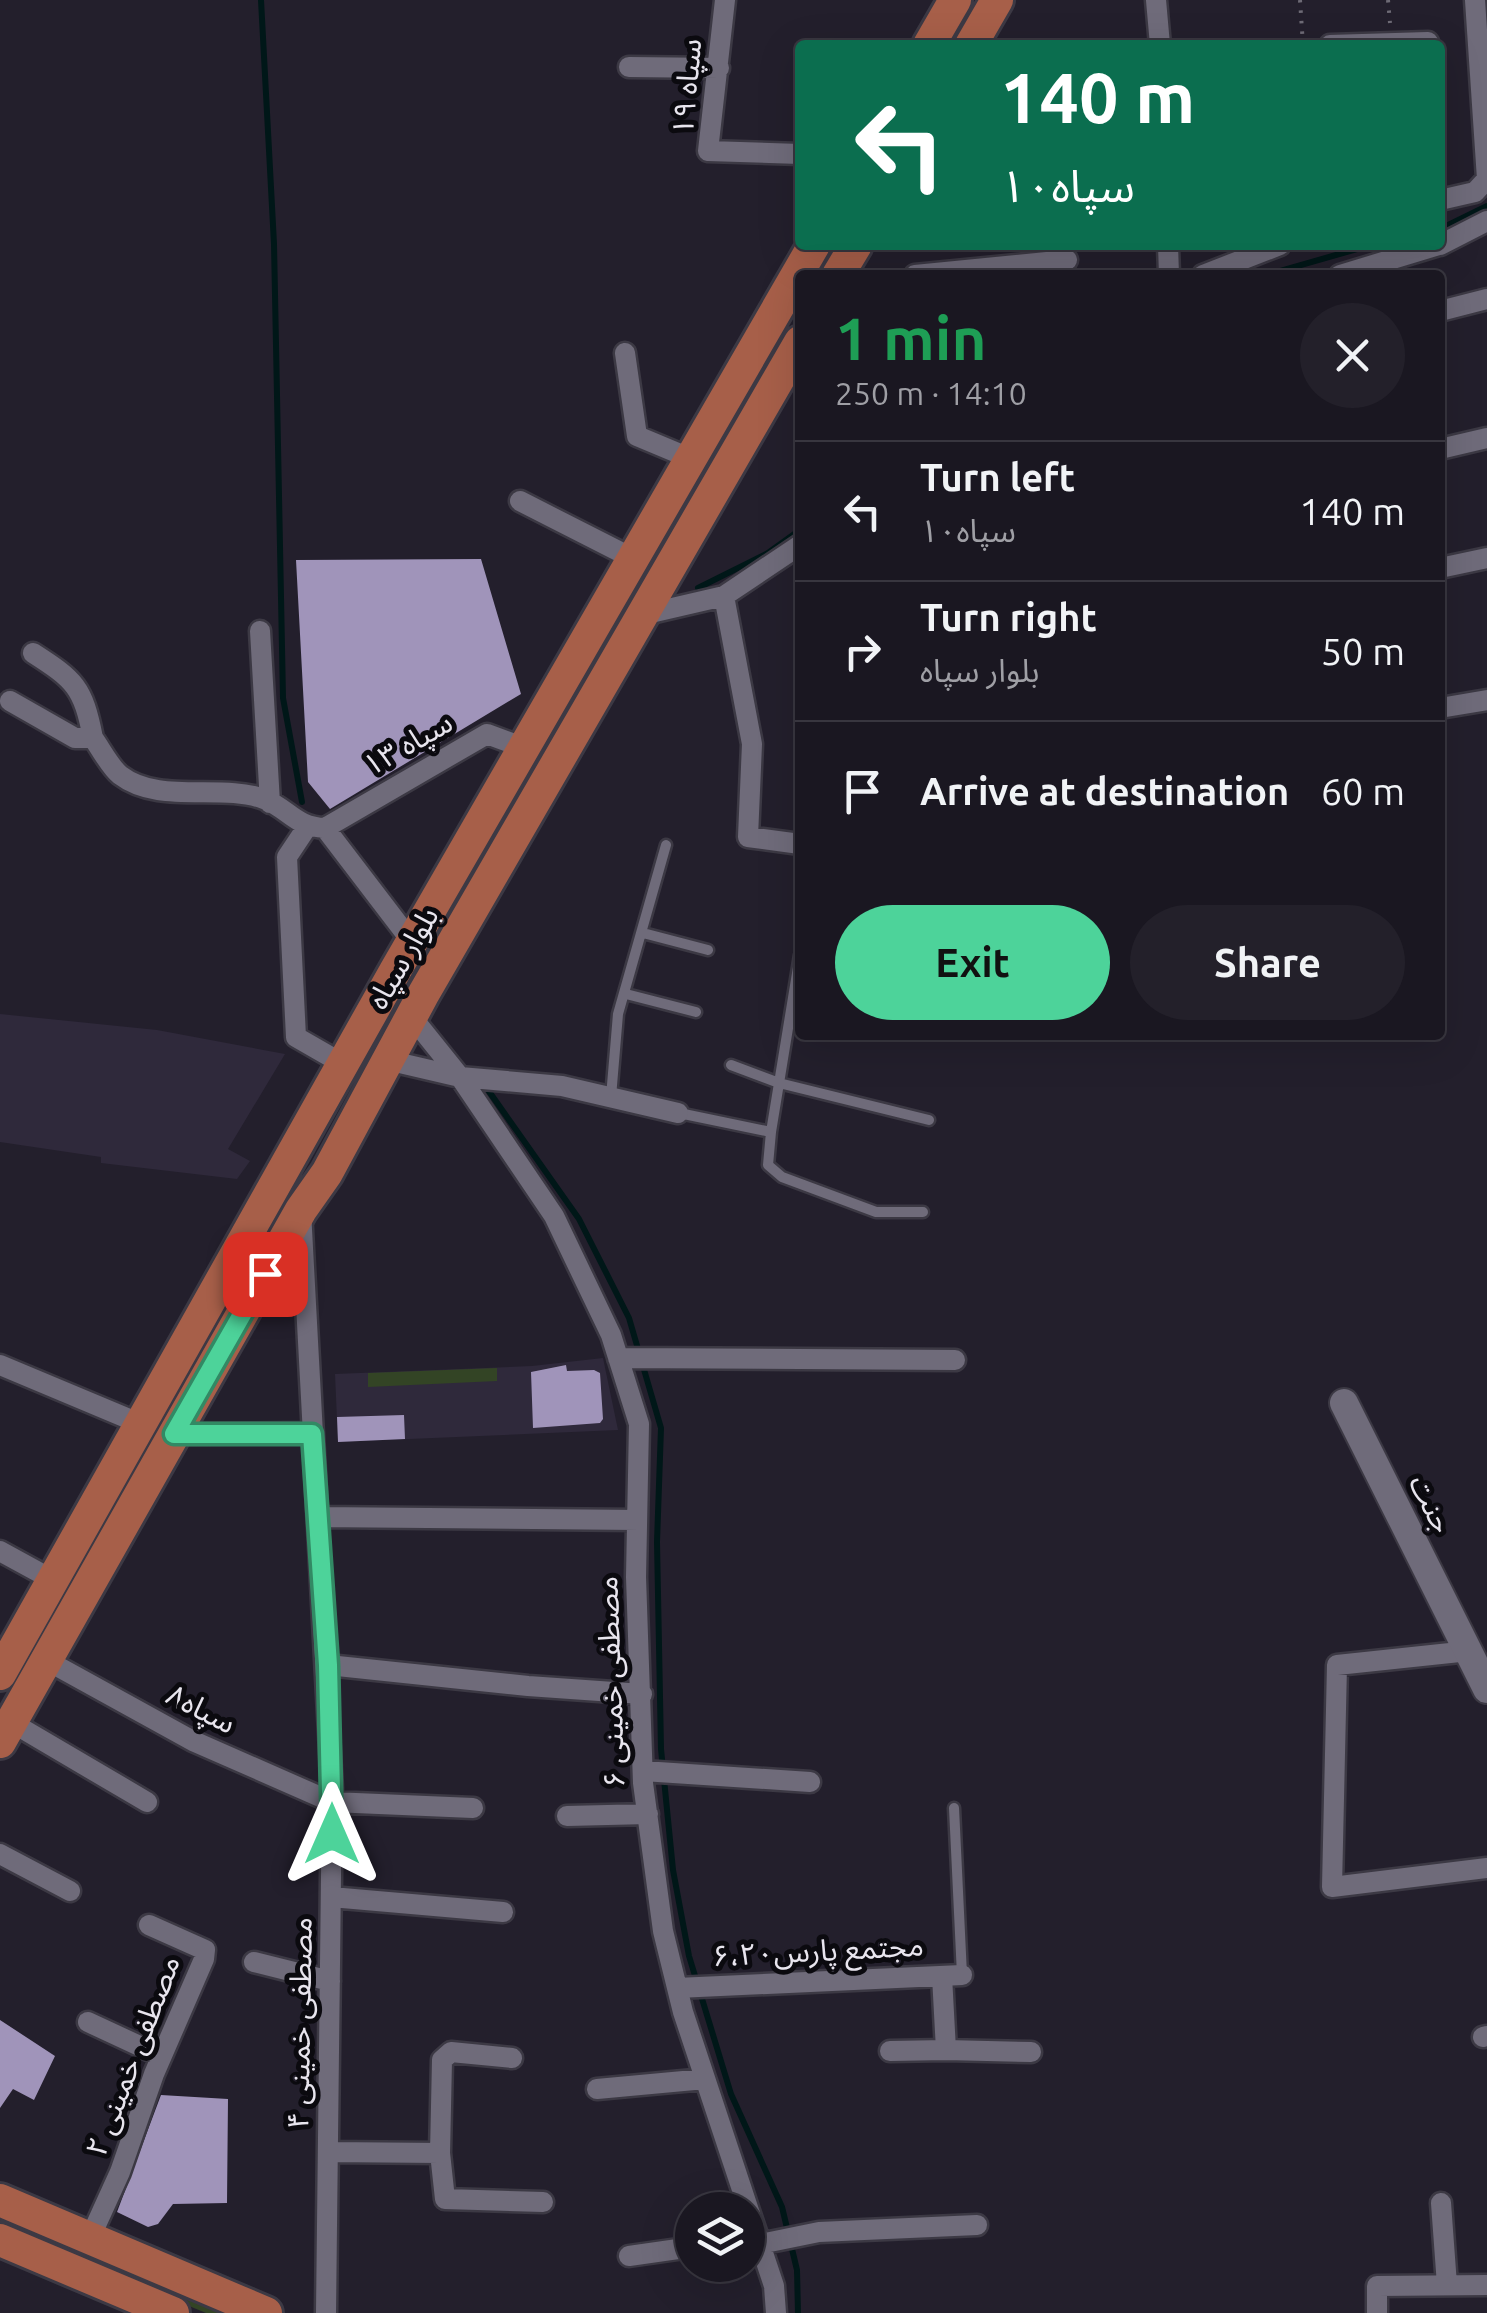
<!DOCTYPE html>
<meta charset="utf-8">
<style>
:root{--surface:#1a1721;--page:#23202a;--text:#f1f3f6;--muted:#9f9fa5;--line:#38363f;--accent:#4dd39a}
body{margin:0;font-family:Ubuntu,"Noto Sans Arabic",sans-serif;background:var(--page);color:var(--text);height:100vh;display:flex;flex-direction:column;font-size:38px;white-space:nowrap}
*{box-sizing:border-box;margin:0}
p{font-size:32px;color:var(--muted)}
.icon{flex:none;width:55px;height:55px;fill:none;stroke:currentColor;stroke-width:2;stroke-linecap:round;stroke-linejoin:round}
.map{position:relative;flex:1;overflow:hidden}
.details{position:absolute;left:795px;top:270px;width:650px;height:770px;display:flex;flex-direction:column;background:var(--surface);border-radius:10px;box-shadow:0 10px 40px #0002,0 0 0 2px var(--line)}
.details>*{flex:none}
.guide{position:absolute;left:795px;top:40px;width:650px;height:210px;border-radius:10px;box-shadow:0 10px 40px #0002,0 0 0 2px var(--line);background:#0b6e4f;color:#fff;overflow:hidden}
.fabs{position:absolute;left:675px;top:2192px;display:grid;gap:20px}
.fabs a{display:grid;place-items:center;width:90px;height:90px;border-radius:50%;background:var(--surface);box-shadow:0 10px 40px #0002,0 0 0 2px var(--line);font-size:50px}
.pin{position:absolute;display:grid;place-items:center;width:85px;height:85px;color:#fff;margin:-42px;border-radius:20px;box-shadow:0 5px 15px #0006}
.me{position:absolute;width:110px;margin:-55px;rotate:0deg;stroke-linejoin:round;filter:drop-shadow(0 0 8px #0008)}
.turn{display:flex;align-items:center;gap:35px;height:210px;padding:0 40px;font-size:45px}
.turn .icon{width:130px;height:130px;stroke-width:2.5}
.turn b{display:block;font-size:70px;line-height:85px}
.round{display:grid;place-items:center;flex:none;width:105px;height:105px;border-radius:52px;background:var(--page)}
.overview{display:flex;align-items:center;justify-content:space-between;height:170px;padding:0 40px}
h1{font-size:60px;font-weight:600;line-height:75px;color:#1e9e55}
.button{display:flex;gap:20px;margin-top:auto;padding:20px 40px}
.button a{flex:1;height:115px;border-radius:60px;background:var(--accent);color:#111;font-size:40px;font-weight:600;line-height:115px;text-align:center}
.button a+a{background:var(--page);color:var(--text)}
ul{padding:0;list-style:none}
li{display:flex;align-items:center;gap:30px;height:140px;padding:0 40px;border-top:2px solid var(--line)}
li div{flex:1}
li b{display:block;font-size:38px}
li em{font-style:normal}
.map>svg:first-child{display:block}
</style>
<div class="map">
<svg width="1487" height="2313" viewBox="0 0 1487 2313">
<rect width="100%" height="100%" fill="#231f2c"/>
<path fill="#2f293b" d="M0 1014 157 1030 285 1054 228 1149 250 1161 237 1179 101 1163V1157L0 1142Z
M603 1358 618 1430 338 1442 335 1374 532 1366Z"/>
<path fill="#334425" d="M497 1368V1381L368 1387V1373Z
M0 2216 234 2313H206L0 2228Z"/>
<g fill="none" stroke-linecap="round" stroke-linejoin="round">
<path stroke="#001718" stroke-width="6" d="M261 0 274 244 283 698 302 802
M1440 229 1487 206
M1266 275 1371 245
M698 588 768 553 800 530
M488 1090 579 1219 629 1318 661 1428 657 1542 661 1749 673 1870 689 1956 731 2094 782 2207 797 2270 798 2313"/>
</g>
<path fill="#a094ba" d="M481 559 521 694 330 809 308 782 296 560Z
M566 1365 567 1371 594 1370 600 1373 603 1419 600 1423 533 1428 531 1372Z
M404 1415 405 1439 338 1442 337 1417Z
M0 2020 55 2056 34 2100 13 2089 0 2108Z
M161 2095 228 2099 227 2203 173 2204 158 2224 148 2227 117 2212Z"/>
<g fill="none" stroke-linecap="round" stroke-linejoin="round">
<g stroke="#3c3944" stroke-width="15">
<path id="service" d="M643 933 708 950
M626 994 696 1012
M731 1065 779 1083 929 1120
M611 1097 618 1014 666 845
M679 1113 771 1132 800 955
M771 1132 768 1165 782 1177 876 1212H923
M954 1808 962 1975"/>
</g>
<g stroke="#3c3944" stroke-width="25">
<path id="minor" d="M725 0 708 151 800 154
M1156 0 1160 45
M1330 45 1428 42
M629 67 719 68
M1440 200 1475 192 1487 179 1475 0
M1168 245 1169 275
M1440 245 1487 221
M915 275 1067 260
M1203 275 1280 245
M1340 275 1439 245
M1440 311 1487 299
M625 353 637 436 692 459
M1440 449 1487 438
M520 501 634 559
M1440 568 1487 558
M724 596 752 744 748 837 800 844
M642 615 724 596 800 545
M260 631 270 803
M33 653C75 680 83 687 93 738
M10 701 75 738H93C101 749 110 767 120 775 159 805 220 783 264 799 289 809 295 827 325 828
M1440 708 1487 700
M307 827 287 857 296 1037 343 1064
M325 828 487 734 525 748
M325 828 412 942
M411 1016 460 1077 554 1216 611 1335 639 1424 636 1577 643 1783 663 1931 683 2012 774 2286 776 2313
M387 1060 460 1077 562 1086 678 1113
M301 1211 332 1789 326 2313
M618 1358 955 1360
M0 1365 141 1424
M174 1434 312 1433
M318 1517 637 1520
M0 1551 53 1580
M1469 1651 1337 1665 1332 1887 1487 1868
M46 1660 193 1741 332 1802 473 1808
M328 1665 528 1686 642 1694
M11 1722 147 1802
M643 1771 810 1782
M567 1816 648 1814
M0 1854 70 1891
M331 1897 503 1912
M254 1962 330 1981
M677 1988 962 1975
M88 2022 161 2056
M1483 2037 1487 2036
M946 2050 1031 2052
M890 2051 946 2050 942 1976
M597 2089 705 2079
M328 2152 440 2153 442 2060 451 2052 512 2058
M440 2153 445 2199 543 2202
M1441 2203 1447 2285
M90 2238 120 2172 154 2074 204 1959 205 1950 149 1925
M760 2244 819 2232 977 2225
M629 2256 692 2247
M1377 2313V2286L1487 2285"/>
</g>
<g stroke="#3c3944" stroke-width="32">
<path id="tertiary" d="M1344 1403 1487 1689"/>
</g>
<g stroke="#3c3944" stroke-width="38">
<path id="primary" d="M929 45 955 0
M971 45 997 0
M838 275 856 245
M0 1674 395 971 814 245
M0 1742 301 1210 327 1173 424 993 800 342
M0 2200 266 2313
M0 2240 173 2313"/>
</g>
<path stroke="#6e6b76" stroke-width="4" stroke-dasharray="2.5 8" stroke-linecap="butt" d="M1300 0 1303 45
M1388 0 1390 23"/>
<use href="#service" stroke="#6f6b7a" stroke-width="10"/>
<use href="#minor" stroke="#6f6b7a" stroke-width="20"/>
<use href="#tertiary" stroke="#6f6b7a" stroke-width="28"/>
<use href="#primary" stroke="#a75f49" stroke-width="32"/>
</g>
<g fill="none" stroke-linecap="round" stroke-linejoin="round">
<g stroke="#328964" stroke-width="25">
<path id="route" d="M265 1274 174 1434H312L328 1665 332 1834"/>
</g>
<use href="#route" stroke="#4dd39a" stroke-width="18"/>
</g>
<g text-anchor="middle" stroke-width="10" stroke-linejoin="round" paint-order="stroke">
<g font-size="30" fill="#e8e5ee" stroke="#0b0a0f">
<text transform="translate(687 87) rotate(-85)" y="10">سپاه ۱۹</text>
<text transform="translate(408 744) rotate(-30)" y="10">سپاه ۱۳</text>
<text transform="translate(403 958) rotate(-60)" y="10">بلوار سپاه</text>
<text transform="translate(1431 1504) rotate(63)" y="10">جنت</text>
<text transform="translate(611 1682) rotate(-92)" y="10">مصطفی خمینی ۶</text>
<text transform="translate(201 1709) rotate(27)" y="10">سپاه۸</text>
<text transform="translate(818 1951) rotate(-3)" y="10">۶،مجتمع پارس۲۰</text>
<text transform="translate(300 2023) rotate(-89)" y="10">مصطفی خمینی ۴</text>
<text transform="translate(133 2056) rotate(-69)" y="10">مصطفی خمینی ۲</text>
</g>
</g>
</svg>
<div class="fabs">
<a><svg class="icon" aria-label="layers" viewBox="0 0 24 24"><path d="M12 4l9 5-9 5-9-5zM3 14l9 5 9-5"/></svg></a>
</div>
<div class="pin" style="left:265px;top:1274px;background:#d93025"><svg class="icon" aria-label="arrive" viewBox="0 0 24 24"><path d="M6 21V4h12l-3 4 3 4H6"/></svg></div>
<svg class="me" style="left:332px;top:1834px" viewBox="-20 -20 40 40"><path d="M0-17L14 15 0 8-14 15z" fill="#4dd39a" stroke="#fff" stroke-width="4"/></svg>
<div class="guide">
<div class="turn"><svg class="icon" aria-label="left" viewBox="0 0 24 24"><path d="M17 20v-9H6M10 6l-5 5 5 5"/></svg><div><b>140 m</b>سپاه۱۰</div></div>
</div>
<section class="details">
<div class="overview"><div><h1>1 min</h1><p>250 m · 14:10</p></div><a class="round"><svg class="icon" aria-label="close" viewBox="0 0 24 24"><path d="M6 6l12 12M18 6L6 18"/></svg></a></div>
<ul>
<li><svg class="icon" aria-label="left" viewBox="0 0 24 24"><path d="M17 20v-9H6M10 6l-5 5 5 5"/></svg><div><b>Turn left</b><p>سپاه۱۰</p></div><em>140 m</em></li>
<li><svg class="icon" aria-label="right" viewBox="0 0 24 24"><path d="M7 20v-9h11M14 6l5 5-5 5"/></svg><div><b>Turn right</b><p>بلوار سپاه</p></div><em>50 m</em></li>
<li><svg class="icon" aria-label="arrive" viewBox="0 0 24 24"><path d="M6 21V4h12l-3 4 3 4H6"/></svg><div><b>Arrive at destination</b></div><em>60 m</em></li>
</ul>
<div class="button"><a>Exit</a><a>Share</a></div>
</section>
</div>
